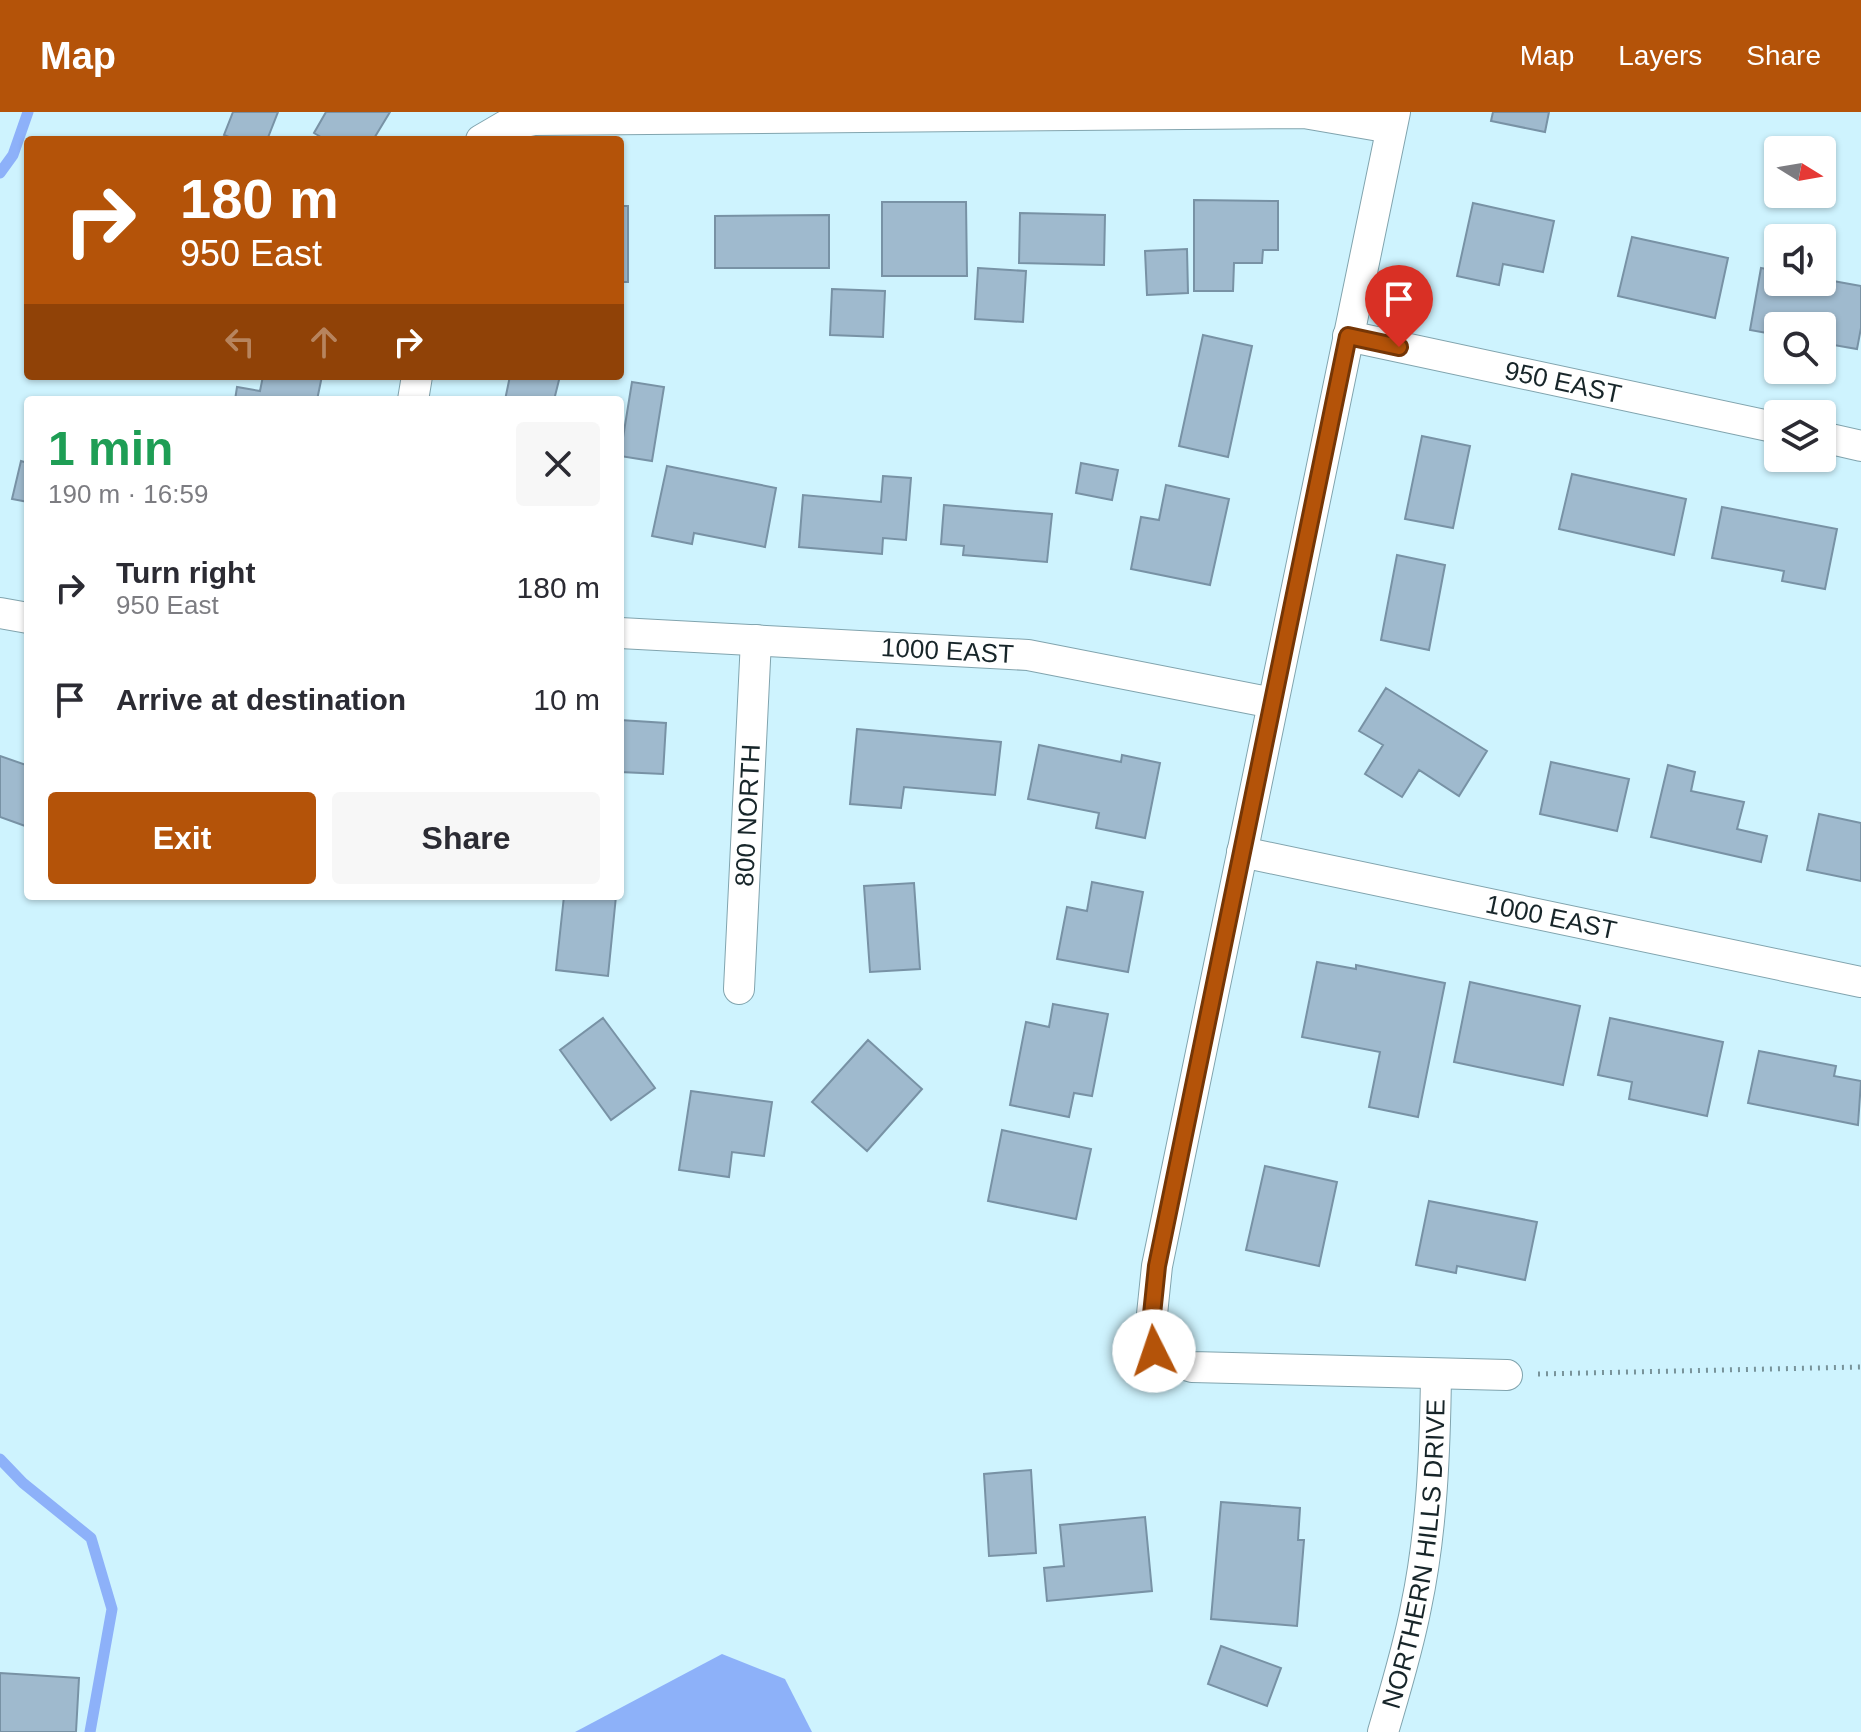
<!DOCTYPE html>
<meta charset="utf-8">
<style>
:root{--surface:#fff;--page:#f7f7f7;--text:#2b2b33;--muted:#7c7c81;--accent:#b45309}
body{margin:0;font-family:Helvetica,sans-serif;background:var(--page);color:var(--text);height:100vh;display:flex;flex-direction:column;font-size:30px;white-space:nowrap}
*{box-sizing:border-box;margin:0}
p{font-size:26px;color:var(--muted)}
.icon{flex:none;width:44px;height:44px;fill:none;stroke:currentColor;stroke-width:2;stroke-linecap:round;stroke-linejoin:round}
.map{position:relative;flex:1;overflow:hidden}
.details{position:absolute;left:24px;top:284px;width:600px;height:504px;display:flex;flex-direction:column;background:var(--surface);border-radius:8px;box-shadow:0 2px 6px #0004}
.details>*{flex:none}
.banner{position:absolute;left:24px;top:24px;width:600px;height:244px;border-radius:8px;box-shadow:0 2px 6px #0004;background:#b45309;color:#fff;overflow:hidden}
.needle{width:52px;rotate:101deg}
.fabs{position:absolute;left:1764px;top:24px;display:grid;gap:16px}
.fabs a{display:grid;place-items:center;width:72px;height:72px;border-radius:8px;background:var(--surface);box-shadow:0 2px 6px #0004;font-size:40px}
.pin{position:absolute;display:grid;place-items:center;width:68px;height:68px;color:#fff;margin:-82px -34px;border-radius:50% 50% 50% 0;rotate:-45deg;box-shadow:0 0 8px #0007}
.pin .icon{rotate:45deg}
.me{position:absolute;width:88px;margin:-44px;rotate:356deg;stroke-linejoin:round;filter:drop-shadow(0 0 6px #0008)}
.turn{display:flex;align-items:center;gap:28px;height:168px;padding:0 24px;font-size:36px}
.turn .icon{width:104px;height:104px;stroke-width:2.5}
.turn b{display:block;font-size:56px;line-height:68px}
.lanes{display:flex;align-items:center;height:76px;padding:0 24px;background:#0003;justify-content:center;gap:40px;direction:ltr}
.lanes .off{opacity:.35}
.round{display:grid;place-items:center;flex:none;width:84px;height:84px;border-radius:8px;background:var(--page)}
.overview{display:flex;align-items:center;justify-content:space-between;height:136px;padding:0 24px}
h1{font-size:48px;font-weight:700;line-height:60px;color:#1e9e55}
.primary-button{display:flex;gap:16px;margin-top:auto;padding:16px 24px}
.primary-button a{flex:1;height:92px;border-radius:8px;background:var(--accent);color:#fff;font-size:32px;font-weight:700;line-height:92px;text-align:center}
.primary-button a+a{background:var(--page);color:var(--text)}
ul{padding:0;list-style:none}
li{display:flex;align-items:center;gap:24px;height:112px;padding:0 24px}
li div{flex:1}
li b{display:block;font-size:30px}
li em{font-style:normal}
header{display:flex;align-items:center;gap:48px;box-sizing:border-box;height:112px;padding:0 40px;background:var(--accent);color:#fff}
header strong{font-size:38px}
nav{display:flex;gap:44px;margin-inline-start:auto;font-size:28px}
.map>svg:first-child{display:block}
</style>
<header>
<strong>Map</strong>
<nav><a>Map</a><a>Layers</a><a>Share</a></nav>
</header>
<div class="map">
<svg width="1861" height="1620" viewBox="0 0 1861 1620">
<rect width="100%" height="100%" fill="#cef3fe"/>
<path fill="#8db1f9" d="M722 1542 785 1567 812 1620H575Z"/>
<g fill="none" stroke-linecap="round" stroke-linejoin="round">
<path stroke="#8db1f9" stroke-width="11" d="M0 61 13 43 28 0
M0 1347 23 1371 91 1426 112 1497 90 1620"/>
</g>
<path fill="#9fbace" stroke="#7892a5" stroke-width="2" d="M233 0H278L267 28H236L224 23Z
M326 0H390L373 28H326L314 21Z
M1493 0H1549L1545 20 1491 9Z
M1194 88 1278 89V138H1263L1262 151H1234L1233 179H1194Z
M882 90H966L967 164H882Z
M1473 91 1554 109 1543 160 1503 152 1499 173 1457 164Z
M620 94H628V170H620Z
M1020 101 1105 103 1104 153 1019 151Z
M829 103V156H715V104Z
M1632 125 1728 146 1715 206 1618 184Z
M1187 137 1188 181 1147 183 1145 139Z
M978 156 1026 159 1023 210 975 207Z
M1761 156 1778 159V170H1822V167L1861 174V216L1857 237 1822 231V214H1778V223L1750 218Z
M832 177 885 179 883 225 830 223Z
M1203 223 1252 234 1228 345 1179 334Z
M263 264H322L317 288H235L237 275 260 279Z
M510 264H560L554 288H505Z
M632 270 664 275 652 349 620 344Z
M1422 324 1470 334 1453 416 1405 407Z
M21 349 28 351V390L12 387Z
M1081 351 1118 358 1112 388 1076 381Z
M667 354 776 376 765 435 694 421 692 432 652 424Z
M1572 362 1686 387 1674 443 1559 417Z
M883 364 911 366 906 428 883 426 882 442 799 435 803 383 881 390Z
M1166 373 1229 387 1210 473 1131 457 1141 405 1159 408Z
M944 393 1052 402 1047 450 963 443 964 434 941 432Z
M1722 395 1837 417 1825 477 1782 469 1784 459 1712 446Z
M1397 443 1445 453 1429 538 1381 528Z
M1386 576 1487 639 1459 684 1419 658 1402 685 1365 662 1383 633 1359 619Z
M620 608 666 611 663 662 620 660Z
M857 617 1001 630 995 683 904 675 901 696 850 692Z
M1039 633 1121 650 1122 643 1160 651 1145 726 1096 716 1099 701 1028 687Z
M0 644 26 653 28 647V715L0 705Z
M1551 650 1629 667 1617 719 1540 702Z
M1668 653 1695 660 1691 679 1744 690 1737 717 1767 724 1761 750 1651 725Z
M1819 702 1861 711V769L1807 758Z
M1092 770 1143 780 1128 860 1057 847 1067 795 1087 799Z
M914 771 920 857 870 860 864 774Z
M564 784H616L608 864 556 858Z
M1317 850 1356 857V853L1445 871 1418 1005 1369 995 1380 940 1302 925Z
M1470 870 1580 894 1563 973 1454 950Z
M1053 892 1108 902 1092 984 1074 981 1069 1005 1010 993 1026 910 1049 915Z
M603 906 655 976 611 1008 560 938Z
M1610 906 1723 930 1707 1004 1629 987 1632 970 1598 963Z
M868 928 922 977 867 1039 812 990Z
M1759 939 1836 954 1834 964 1861 969 1858 1013 1748 991Z
M691 979 772 990 764 1044 732 1040 729 1065 679 1058Z
M1002 1018 1091 1037 1076 1107 988 1089Z
M1265 1054 1337 1070 1319 1154 1246 1138Z
M1429 1089 1537 1110 1525 1168 1457 1154 1456 1161 1416 1153Z
M1031 1358 1036 1441 989 1444 984 1362Z
M1221 1390 1300 1396 1298 1428H1304L1297 1514 1211 1507Z
M1145 1405 1152 1479 1047 1489 1044 1456 1064 1454 1060 1413Z
M1221 1534 1281 1556 1267 1594 1208 1572Z
M0 1561 79 1566 76 1620H0Z"/>
<g fill="none" stroke-linecap="round" stroke-linejoin="round">
<g stroke="#81a4ae" stroke-width="32">
<g id="minor">
<path d="M1395 0 1157 1154 1151 1212 1154 1239 1172 1249 1192 1255 1507 1263"/>
<path d="M481 28 505 14 534 8 1304 1 1391 16"/>
<path id="s1" d="M1348 224 1778 316"/>
<path d="M413 288 417 264"/>
<path d="M1822 325 1861 334"/>
<path d="M0 501 28 506"/>
<path id="s2" d="M620 521 1028 543 1273 591"/>
<path id="s3" d="M1242 740 1861 870"/>
<path id="s4" d="M739 877 756 528"/>
<path id="s5" d="M1383 1620C1395 1579 1408 1537 1416 1495 1432 1419 1435 1339 1436 1262"/>
</g>
</g>
<path stroke="#78939a" stroke-width="5" stroke-dasharray="2 6" stroke-linecap="butt" d="M1538 1262 1861 1255"/>
<use href="#minor" stroke="#fff" stroke-width="30"/>
</g>
<g fill="none" stroke-linecap="round" stroke-linejoin="round">
<g stroke="#753606" stroke-width="20">
<path id="route" d="M1154 1239 1151 1212 1157 1154 1348 224 1399 235"/>
</g>
<use href="#route" stroke="#b45309" stroke-width="14"/>
</g>
<g text-anchor="middle" stroke-width="8" stroke-linejoin="round" paint-order="stroke">
<g font-size="26" fill="#172529" stroke="#cef3fe">
<text dy="9" stroke="none"><textPath href="#s1" startOffset="220">950 EAST</textPath></text>
<text dy="9" stroke="none"><textPath href="#s2" startOffset="328">1000 EAST</textPath></text>
<text dy="9" stroke="none"><textPath href="#s4" startOffset="174">800 NORTH</textPath></text>
<text dy="9" stroke="none"><textPath href="#s3" startOffset="316">1000 EAST</textPath></text>
<text dy="9" stroke="none"><textPath href="#s5" startOffset="182">NORTHERN HILLS DRIVE</textPath></text>
</g>
</g>
</svg>
<div class="fabs">
<a><svg class="needle" viewBox="-14 -14 28 28"><path d="M0-13l5 13h-10z" fill="#e53935"/><path d="M0 13l5-13h-10z" fill="#7c7c81"/></svg></a>
<a><svg class="icon" aria-label="sound" viewBox="0 0 24 24"><path d="M4 9h4l5-4v14l-5-4H4zM17 9q2 3 0 6"/></svg></a>
<a><svg class="icon" aria-label="search" viewBox="0 0 24 24"><circle cx="10" cy="10" r="6"/><path d="M15 15l6 6"/></svg></a>
<a><svg class="icon" aria-label="layers" viewBox="0 0 24 24"><path d="M12 4l9 5-9 5-9-5zM3 14l9 5 9-5"/></svg></a>
</div>
<div class="pin" style="left:1399px;top:235px;background:#d93025"><svg class="icon" aria-label="arrive" viewBox="0 0 24 24"><path d="M6 21V4h12l-3 4 3 4H6"/></svg></div>
<svg class="me" style="left:1154px;top:1239px" viewBox="-20 -20 40 40"><circle r="19" fill="#fff"/><path d="M0-13L10 11 0 6-10 11z" fill="#b45309"/></svg>
<div class="banner">
<div class="turn"><svg class="icon" aria-label="right" viewBox="0 0 24 24"><path d="M7 20v-9h11M14 6l5 5-5 5"/></svg><div><b>180 m</b>950 East</div></div>
<div class="lanes"><svg class="icon off" aria-label="left" viewBox="0 0 24 24"><path d="M17 20v-9H6M10 6l-5 5 5 5"/></svg><svg class="icon off" aria-label="ahead" viewBox="0 0 24 24"><path d="M12 20V5M6 11l6-6 6 6"/></svg><svg class="icon" aria-label="right" viewBox="0 0 24 24"><path d="M7 20v-9h11M14 6l5 5-5 5"/></svg></div>
</div>
<section class="details">
<div class="overview"><div><h1>1 min</h1><p>190 m · 16:59</p></div><a class="round"><svg class="icon" aria-label="close" viewBox="0 0 24 24"><path d="M6 6l12 12M18 6L6 18"/></svg></a></div>
<ul>
<li><svg class="icon" aria-label="right" viewBox="0 0 24 24"><path d="M7 20v-9h11M14 6l5 5-5 5"/></svg><div><b>Turn right</b><p>950 East</p></div><em>180 m</em></li>
<li><svg class="icon" aria-label="arrive" viewBox="0 0 24 24"><path d="M6 21V4h12l-3 4 3 4H6"/></svg><div><b>Arrive at destination</b></div><em>10 m</em></li>
</ul>
<div class="primary-button"><a>Exit</a><a>Share</a></div>
</section>
</div>
